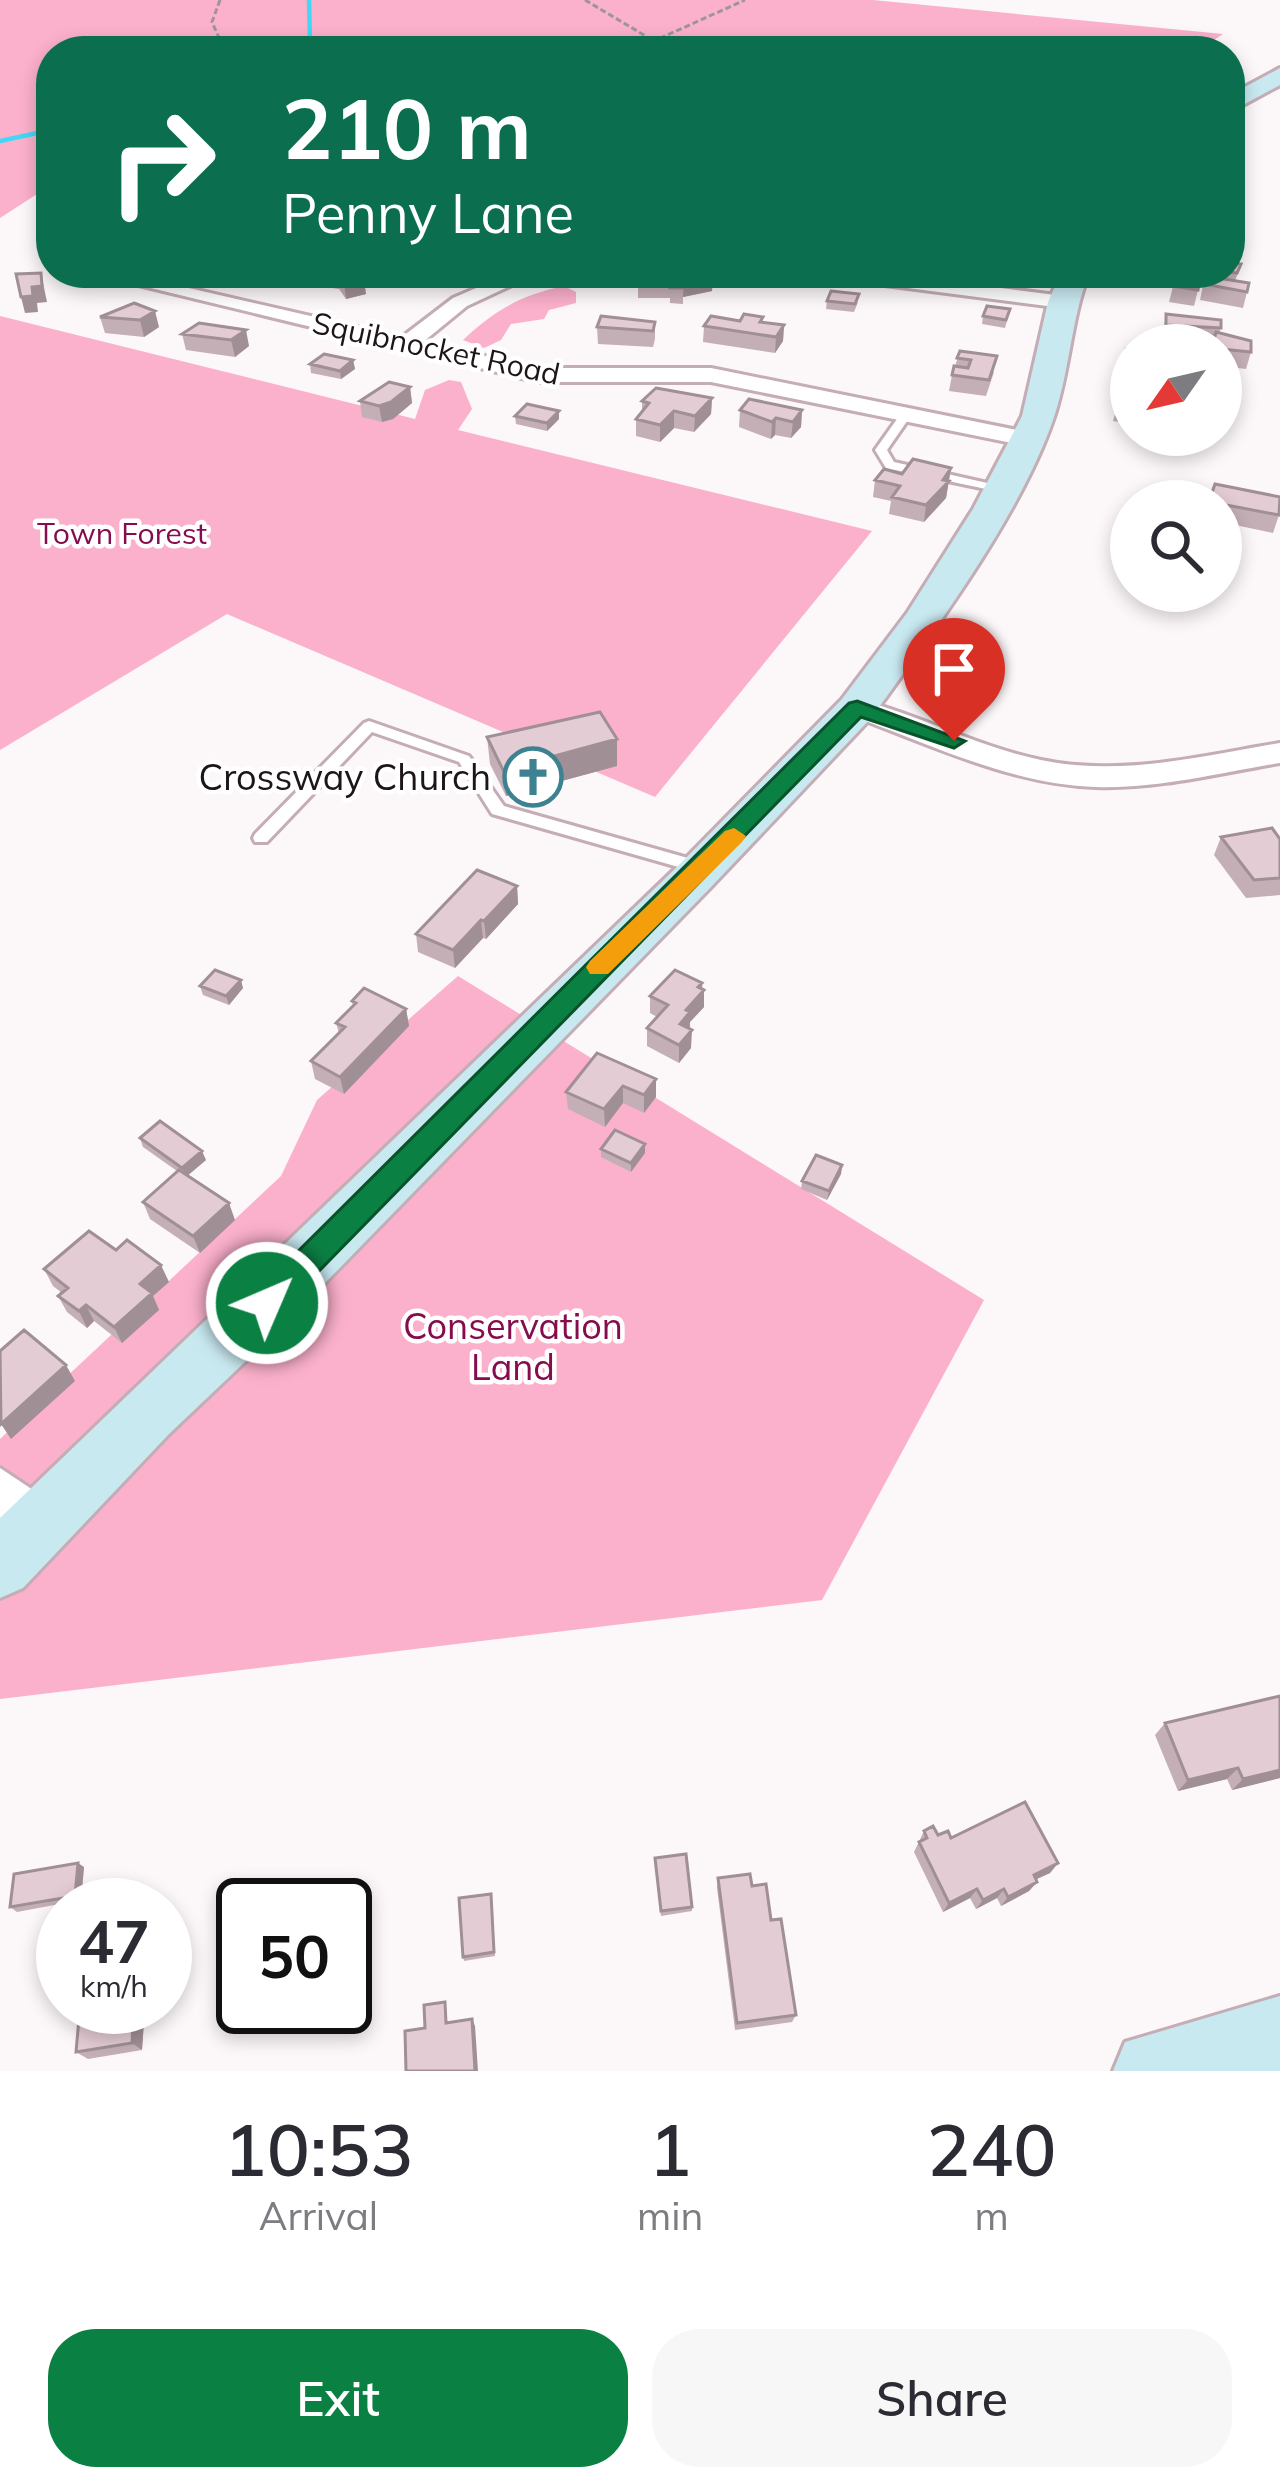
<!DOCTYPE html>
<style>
:root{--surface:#fff;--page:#f7f7f7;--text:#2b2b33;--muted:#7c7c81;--accent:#0b8043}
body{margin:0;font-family:Mulish,sans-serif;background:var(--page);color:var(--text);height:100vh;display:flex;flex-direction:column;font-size:45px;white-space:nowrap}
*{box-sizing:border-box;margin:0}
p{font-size:39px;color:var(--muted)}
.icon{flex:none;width:66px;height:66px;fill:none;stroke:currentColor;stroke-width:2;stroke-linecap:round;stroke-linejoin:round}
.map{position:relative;height:2071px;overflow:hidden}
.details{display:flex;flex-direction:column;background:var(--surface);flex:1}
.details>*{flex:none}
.hud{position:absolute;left:36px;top:36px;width:1209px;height:252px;border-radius:48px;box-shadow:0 6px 18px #0003;background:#0b6e4f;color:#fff;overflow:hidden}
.needle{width:78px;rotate:236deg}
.tools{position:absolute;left:1110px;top:324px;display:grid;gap:24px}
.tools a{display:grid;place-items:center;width:132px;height:132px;border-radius:50%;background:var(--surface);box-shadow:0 6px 18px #0003;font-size:60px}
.speed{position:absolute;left:36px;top:1878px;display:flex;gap:24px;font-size:60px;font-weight:700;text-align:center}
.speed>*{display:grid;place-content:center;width:156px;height:156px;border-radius:50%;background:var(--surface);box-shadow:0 6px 18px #0003;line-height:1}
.speed small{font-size:30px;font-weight:400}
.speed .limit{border:6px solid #111;border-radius:18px;background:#fff;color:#111}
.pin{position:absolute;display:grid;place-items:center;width:102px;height:102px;color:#fff;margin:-123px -51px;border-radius:50% 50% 50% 0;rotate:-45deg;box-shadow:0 0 12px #0007}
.pin .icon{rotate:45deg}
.me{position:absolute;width:132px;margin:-66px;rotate:45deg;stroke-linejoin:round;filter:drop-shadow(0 0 9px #0008)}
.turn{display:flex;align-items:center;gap:42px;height:252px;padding:0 48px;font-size:54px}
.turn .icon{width:156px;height:156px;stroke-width:2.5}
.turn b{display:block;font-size:84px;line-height:102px}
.eta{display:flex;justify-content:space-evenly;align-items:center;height:204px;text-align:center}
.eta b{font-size:72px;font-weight:600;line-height:84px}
.primary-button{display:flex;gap:24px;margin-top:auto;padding:24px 48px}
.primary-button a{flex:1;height:138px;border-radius:48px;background:var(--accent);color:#fff;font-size:48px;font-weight:600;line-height:138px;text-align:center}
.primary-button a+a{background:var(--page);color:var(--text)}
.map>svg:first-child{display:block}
</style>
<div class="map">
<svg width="1280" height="2071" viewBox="0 0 1280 2071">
<rect width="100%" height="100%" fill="#fcf7f9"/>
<path fill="#fbb0cb" d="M0 0H873L1223 34 1197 51H51V185L0 218Z
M564 286 576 292V303L549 310 544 319 511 324 501 340 484 348 463 340C495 310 521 295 564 286Z
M0 316 415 419 425 390 449 380 461 382 472 409 458 430 872 531 655 797 227 614 0 750Z
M458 976 984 1300 822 1600 0 1699V1439L281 1176 317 1100Z"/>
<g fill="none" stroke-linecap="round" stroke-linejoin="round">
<path stroke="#40d8f6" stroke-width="4.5" d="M297 51 310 42 309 0
M0 141 51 130"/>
<g stroke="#c4adb4" stroke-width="6">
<path id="service" d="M902 412 912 414 887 450 894 462 1005 487V493L886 468 875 450Z
M369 721 469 756 504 806 709 864 711 868 703 874 492 814 459 762 372 732 267 842H255L253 838 255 834 364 723Z"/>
</g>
<g stroke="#c4adb4" stroke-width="6">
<path id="minor" d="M511 273H538L467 306 423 342 538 368H711L1027 432 1039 439 1027 446 711 382H538L122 281 132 275 402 337 453 298Z
M828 273H886L1063 296 1073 302 1063 308 838 279Z
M857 699C920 715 978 747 1041 760 1121 777 1201 756 1280 743V763C1219 773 1158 789 1096 787 1009 784 927 743 847 714L842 708 847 702Z
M0 1468 57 1506 64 1522 57 1538 41 1544 0 1518Z"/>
</g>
<g stroke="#c4adb4" stroke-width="6">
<path id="secondary" d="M1280 68V85L1230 112V95Z
M1061 273H1089C1071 319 1070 370 1054 417 1021 515 933 632 872 717L711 887 288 1321 169 1434 23 1588 0 1598V1518L679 865 842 699 907 613 973 509 1010 439 1022 416 1048 302Z
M1280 1996V2071H1113L1125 2042Z"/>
</g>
<path stroke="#9c9699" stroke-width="3" stroke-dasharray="6 3" stroke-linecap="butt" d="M220 0 212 22 225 51
M585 0 654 41
M648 51 654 41 745 0"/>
<use href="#service" fill="#fff" fill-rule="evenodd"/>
<use href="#minor" fill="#fff" fill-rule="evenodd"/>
<use href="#secondary" fill="#c9e9f1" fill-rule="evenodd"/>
</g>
<path fill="#c4afb6" d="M1241 264 1235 281 1247 292 1243 308 1200 300 1205 276H1202L1203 273H1230Z
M300 273H356L366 294 346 299 339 289 302 284Z
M638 273 713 276 712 291 683 297V304L670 303V298H638Z
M1176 275 1198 290 1194 306 1169 302Z
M827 301 858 302 854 312 826 309Z
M134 303 159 327 144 337 105 333 100 317Z
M1010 309 1005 328 982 324 983 316Z
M1166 314 1221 328 1219 333 1251 352 1246 369 1221 366V345L1162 341Z
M763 317V322L784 325 783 341 775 353 703 342 704 326Z
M655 322V339L653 347 598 344 597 327Z
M199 323 249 346 235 357 186 350 182 334Z
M1126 349 1131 350V379L1118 377Z
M960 351 994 372 986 396 949 391 952 375Z
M353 360 355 369 341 379 311 373 310 364Z
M410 387 412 403 393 419 382 422 362 417 360 401Z
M1121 393 1131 395V429V424L1113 421Z
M712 398 711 414 694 432 674 428 660 442 636 436V419L642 411V401Z
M740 410H802L801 427 791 438 775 435 771 439 739 427Z
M515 416 559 419 547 431 516 424Z
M951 468 946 498 924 522 889 514 891 501 873 497 875 480 902 474Z
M1221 501 1280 512 1273 533 1221 522Z
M487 737 617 766 506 796 490 764Z
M1221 837 1280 839V895L1246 898 1214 855Z
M517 886 518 904 486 939 483 938 455 968 418 952 416 934Z
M702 983 704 1007 690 1022 691 1048 679 1063 647 1046V1028L657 1017 650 1013V996Z
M200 986 243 988 229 1005 203 995Z
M352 1001 406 1009 409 1026 344 1094 315 1079 311 1061 339 1033 336 1023 353 1006Z
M656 1079V1097L644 1113 623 1103 605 1127 568 1109 566 1092Z
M140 1138 206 1160 188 1175 235 1220 200 1253 150 1219 143 1202 177 1171 143 1147Z
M601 1149 645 1153 631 1172 601 1157Z
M842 1165 841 1174 827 1200 801 1189 802 1181Z
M116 1250 169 1282 153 1296 159 1310 122 1343 94 1321 87 1328 67 1312 58 1296 62 1293 53 1286 44 1269Z
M1280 1696V1778L1232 1790 1227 1779 1178 1791 1155 1735 1165 1723Z
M924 1831 938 1835 1058 1863 1050 1873 1036 1879 1037 1882 1029 1891 1001 1906 997 1898 976 1909 970 1898 943 1912 914 1852Z
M655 1863 692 1907V1911L661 1916Z
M84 1867 81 1900 17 1912 10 1907Z
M718 1878 752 1886 771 1920 796 2015 792 2022 735 2030 717 1888Z
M492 1898 495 1956 464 1961 463 1957Z
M80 2007H145L142 2050 88 2059 76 2052Z"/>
<path fill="#a08f94" d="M41 273 47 302 37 303 38 312 25 313 21 297 32 287Z
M713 276 712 291 683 297 684 281Z
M364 278 366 294 346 299 344 283Z
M155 311 159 327 144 337 140 320Z
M784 325 783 341 775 353 776 337Z
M246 330 249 346 235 357 231 340Z
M353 360 355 369 341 379 340 371Z
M410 387 412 403 393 419 382 422 379 406Z
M712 398 711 414 694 432 695 416Z
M802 410 801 427 791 438 793 422Z
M559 411V419L547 431V423Z
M674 411V428L660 442V425Z
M776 418 775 435 771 439 772 422Z
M951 468 946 498 924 522 926 505Z
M617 739V766L506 796 503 770Z
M517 886 518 904 486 939 484 921Z
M481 920 483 938 455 968 453 950Z
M241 980 243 988 229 1005 226 996Z
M702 983 701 993 704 990V1007L690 1022 689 1030 680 1024 686 1010Z
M406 1009 409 1026 344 1094 340 1077Z
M692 1030 691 1048 679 1063V1045Z
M656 1079V1097L644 1113V1095Z
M623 1086V1103L605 1127 604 1109Z
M645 1144V1153L631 1172V1163Z
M202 1151 206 1160 186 1177 182 1168Z
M842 1165 841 1174 827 1200 829 1191Z
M229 1203 235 1220 200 1253 193 1236Z
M161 1265 169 1282 153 1296 159 1310 122 1343 114 1327 140 1284Z
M86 1305 94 1321 87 1328 79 1311Z
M66 1365 75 1381 11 1439 1 1424Z
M1238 1768 1227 1779 1178 1791 1188 1780Z
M1280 1770V1778L1232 1790 1243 1779Z
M78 1863 84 1867 81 1900 75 1896Z
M1058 1863 1050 1873 1026 1884 1034 1875Z
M1037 1882 1029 1891 1001 1906 1008 1897Z
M977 1889 970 1898 943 1912 949 1903Z
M1004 1889 997 1898 976 1909 983 1900Z
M134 2007H145L142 2050 132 2043Z
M472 2019 475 2026 478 2071H475Z"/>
<path fill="#e4ccd4" stroke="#a08f94" stroke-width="3" d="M1230 263 1241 264 1237 273 1230 272Z
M41 273 42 286 32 287 33 296 21 297 16 274Z
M333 273H356L364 278 344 283 337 274Z
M638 273H709L713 276 684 281 683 288H670L671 282 638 283Z
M1176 275 1200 276 1198 290 1173 286Z
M1205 276 1249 283 1247 292 1204 284Z
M831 291 859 294 855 304 827 301Z
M134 303 155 311 140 320 100 317Z
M987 306 1010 309 1006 320 983 316Z
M744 314 763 317 760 322 784 325 776 337 704 326 711 316 740 321Z
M1166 314 1221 320V328L1166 325Z
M601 316 655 322 653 331 597 327Z
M199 323 246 330 231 340 182 334Z
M1216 332 1251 341V352L1221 349V345H1207V335L1215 336Z
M1141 340 1164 344 1142 345Z
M1126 349 1131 350V362L1122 360Z
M960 351 997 356 989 380 952 375 954 366 968 368 971 360 957 358Z
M324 354 353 360 340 371 310 364Z
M389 382 410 387 391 402 379 406 360 401Z
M656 388 712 398 695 416 674 411 660 425 636 419 649 403 642 401Z
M1121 393 1131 395V406L1117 404Z
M749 399 802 410 793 422 776 418 772 422 740 410Z
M1221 402 1228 403 1225 413 1221 412Z
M527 404 559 411 547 423 515 416Z
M913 459 951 468 943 480 949 481 926 505 892 497 900 486 875 480 884 469 902 474Z
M1215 484 1280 497 1279 515 1221 504V501H1209Z
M600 712 617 739 503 770 487 737Z
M1272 828 1280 839V878L1254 880 1221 837Z
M477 870 517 886 484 921 481 920 453 950 416 934Z
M215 970 241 980 226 996 200 986Z
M675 970 702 983 698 987 704 990 686 1010 690 1012 680 1024 692 1030 679 1045 647 1028 668 1005 650 996Z
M364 988 406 1009 340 1077 311 1061 345 1027 336 1023 356 1003 352 1001Z
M597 1053 656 1079 644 1095 623 1086 604 1109 566 1092Z
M160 1121 202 1151 182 1168 140 1138Z
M615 1130 645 1144 631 1163 601 1149Z
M816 1155 842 1165 829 1191 802 1181Z
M179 1170 229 1203 193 1236 143 1202Z
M89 1231 116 1250 127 1240 161 1265 140 1284 152 1293 114 1327 86 1305 79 1311 58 1296 68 1288 44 1269Z
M24 1330 66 1365 1 1424 0 1351Z
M1280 1696V1770L1243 1779 1238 1768 1188 1780 1165 1723Z
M1025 1802 1058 1863 1034 1875 1037 1882 1008 1897 1004 1889 983 1900 977 1889 949 1903 919 1842 927 1838 924 1831 933 1826 938 1835 948 1831 951 1838Z
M686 1854 692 1907 661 1911 655 1858Z
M78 1863 75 1896 10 1907 14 1874Z
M750 1874 752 1886 766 1884 771 1920 781 1919 796 2015 737 2023 718 1878Z
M491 1894 494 1952 463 1957 459 1898Z
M445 2002 446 2023 472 2019 475 2071H406L405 2031 425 2028 424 2005Z
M80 2007H134L132 2043 76 2052Z"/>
<path fill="#0b8043" stroke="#07532c" stroke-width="3" d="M857 701 965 741 954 748 861 717 278 1313 267 1317 256 1313 252 1303 256 1293 849 703Z"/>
<path fill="#f59e0b" d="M734 828 746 836 742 842 608 974H590L586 967 590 961 725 831Z"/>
<defs>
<g id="church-ring" transform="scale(3)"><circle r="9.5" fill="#fff" stroke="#3e8191" stroke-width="1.5"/><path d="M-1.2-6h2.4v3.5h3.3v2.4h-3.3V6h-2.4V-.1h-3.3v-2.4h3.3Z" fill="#3e8191"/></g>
</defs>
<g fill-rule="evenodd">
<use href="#church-ring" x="533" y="777"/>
</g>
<g text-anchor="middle" stroke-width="9" stroke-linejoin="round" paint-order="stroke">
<g font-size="30" fill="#1d1518" stroke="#fff">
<text transform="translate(436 349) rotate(12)" y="10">Squibnocket Road</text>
</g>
<g font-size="30" fill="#860d4d" stroke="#fff">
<text x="122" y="544">Town Forest</text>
</g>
<g font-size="36" fill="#1d1518" stroke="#fff" text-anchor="end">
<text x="491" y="790">Crossway Church</text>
</g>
<g font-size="36" fill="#860d4d" stroke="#fff">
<text x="513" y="1339">Conservation<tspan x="513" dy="41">Land</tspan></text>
</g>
</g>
</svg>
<div class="tools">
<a><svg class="needle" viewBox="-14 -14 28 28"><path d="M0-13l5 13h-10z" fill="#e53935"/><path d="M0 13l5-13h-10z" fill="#7c7c81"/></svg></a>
<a><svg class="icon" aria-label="search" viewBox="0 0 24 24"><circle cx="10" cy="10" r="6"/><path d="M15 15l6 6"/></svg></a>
</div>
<div class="speed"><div>47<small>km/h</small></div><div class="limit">50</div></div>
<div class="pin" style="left:954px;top:741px;background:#d93025"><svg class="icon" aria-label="arrive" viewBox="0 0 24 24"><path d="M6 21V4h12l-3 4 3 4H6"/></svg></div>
<svg class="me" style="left:267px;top:1303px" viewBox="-20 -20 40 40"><circle r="17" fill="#0b8043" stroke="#fff" stroke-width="3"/><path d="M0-11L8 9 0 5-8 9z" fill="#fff"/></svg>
<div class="hud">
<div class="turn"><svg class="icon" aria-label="right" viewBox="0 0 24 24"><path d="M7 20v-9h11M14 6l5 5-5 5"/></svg><div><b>210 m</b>Penny Lane</div></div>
</div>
</div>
<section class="details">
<div class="eta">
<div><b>10:53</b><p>Arrival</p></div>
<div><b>1</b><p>min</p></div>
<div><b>240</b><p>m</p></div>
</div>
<div class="primary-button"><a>Exit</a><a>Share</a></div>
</section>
